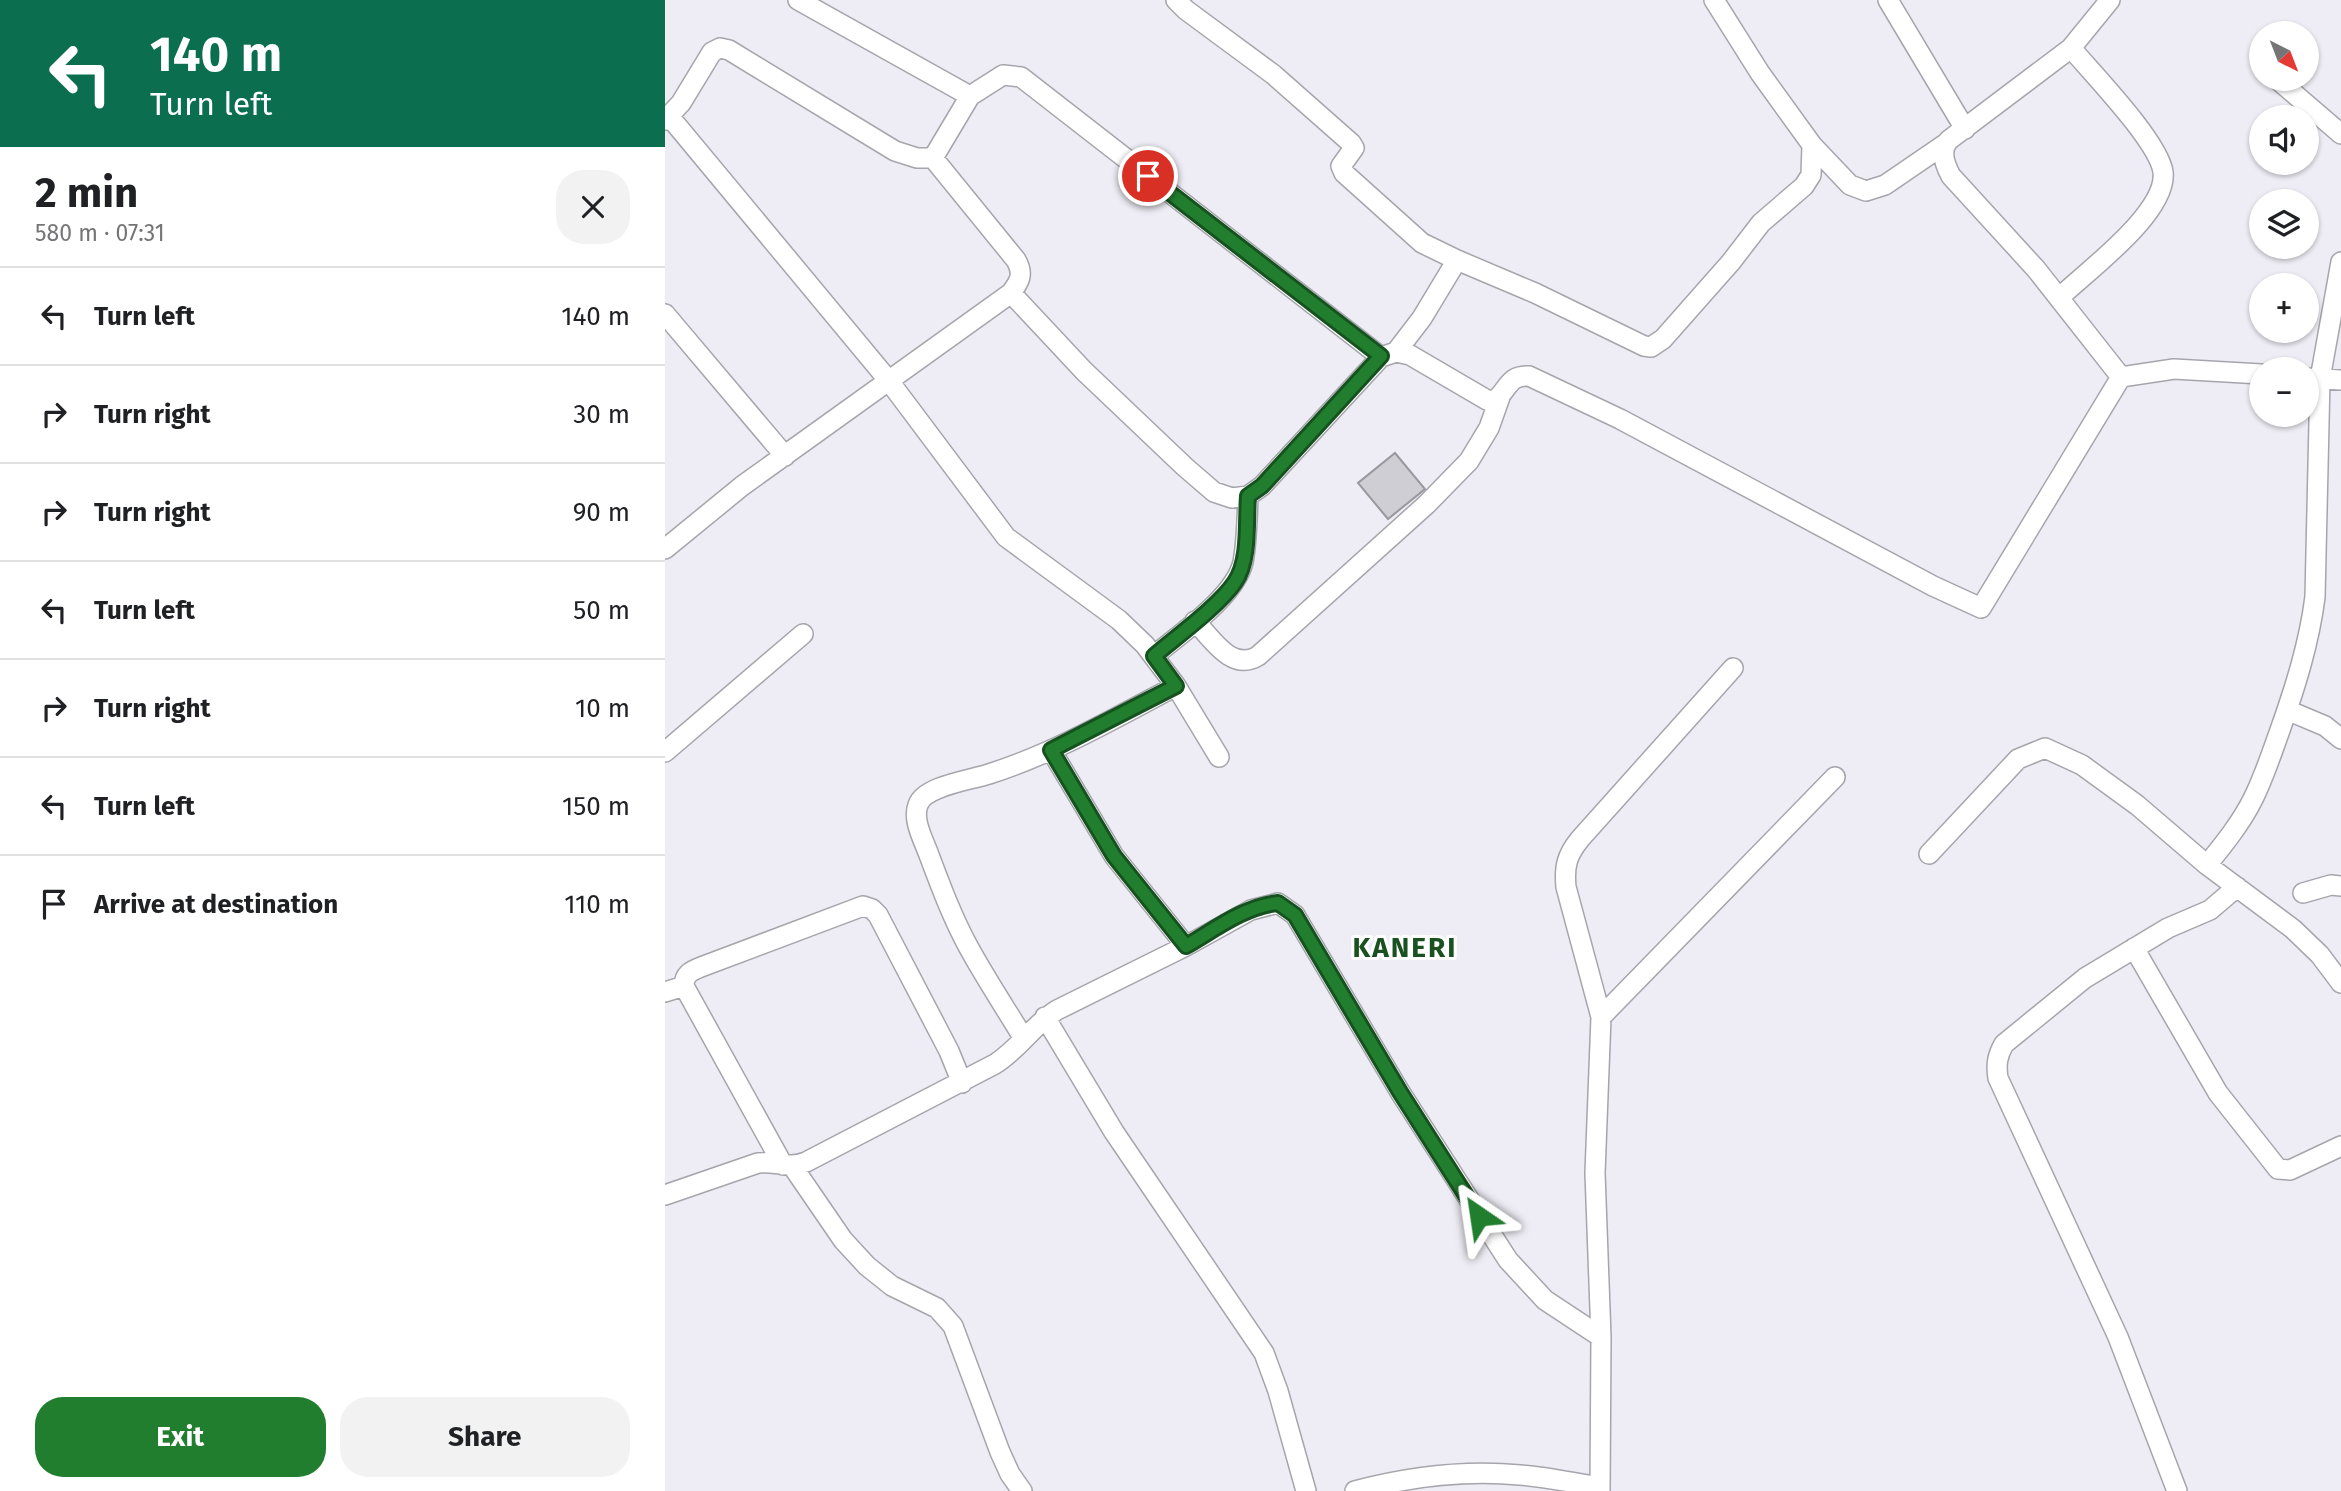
<!DOCTYPE html>
<meta charset="utf-8">
<style>
:root{--surface:#fff;--page:#f2f2f2;--text:#202124;--muted:#757577;--line:#e0e0e0;--accent:#227e2f}
body{margin:0;font-family:"Fira Sans",sans-serif;background:var(--page);color:var(--text);height:100vh;display:flex;flex-direction:column;font-size:26px;white-space:nowrap}
*{box-sizing:border-box;margin:0}
p{font-size:23px;color:var(--muted)}
.icon{flex:none;width:38px;height:38px;fill:none;stroke:currentColor;stroke-width:2;stroke-linecap:round;stroke-linejoin:round}
.map{position:relative;flex:1;overflow:hidden}
.panel{display:flex;flex-direction:column;background:var(--surface);width:665px}
.panel>*{flex:none}
.guide{background:#0b6e4f;color:#fff;overflow:hidden}
.needle{width:46px;rotate:138deg}
.tools{position:absolute;left:1584px;top:21px;display:grid;gap:14px}
.tools a{display:grid;place-items:center;width:70px;height:70px;border-radius:50%;background:var(--surface);box-shadow:0 2px 5px #0004;font-size:35px}
.pin{position:absolute;display:grid;place-items:center;width:60px;height:60px;color:#fff;margin:-30px;border:4px solid #fff;border-radius:50%;box-shadow:0 2px 7px #0007}
.me{position:absolute;width:77px;margin:-38px;rotate:328deg;stroke-linejoin:round;filter:drop-shadow(0 0 5px #0008)}
.turn{display:flex;align-items:center;gap:24px;height:147px;padding:0 35px;font-size:32px}
.turn .icon{width:91px;height:91px;stroke-width:2.5}
.turn b{display:block;font-size:49px;line-height:60px}
.round{display:grid;place-items:center;flex:none;width:74px;height:74px;border-radius:28px;background:var(--page)}
.headline{display:flex;align-items:center;justify-content:space-between;height:119px;padding:0 35px}
h1{font-size:42px;font-weight:700;line-height:52px}
.cta{display:flex;gap:14px;margin-top:auto;padding:14px 35px}
.cta a{flex:1;height:80px;border-radius:28px;background:var(--accent);color:#fff;font-size:28px;font-weight:700;line-height:80px;text-align:center}
.cta a+a{background:var(--page);color:var(--text)}
ul{padding:0;list-style:none}
li{display:flex;align-items:center;gap:21px;height:98px;padding:0 35px;border-top:2px solid var(--line)}
li div{flex:1}
li b{display:block;font-size:26px}
li em{font-style:normal}
main{display:flex;flex:1;min-height:0}
.map>svg:first-child{display:block}
</style>
<main>
<section class="panel">
<div class="guide">
<div class="turn"><svg class="icon" aria-label="left" viewBox="0 0 24 24"><path d="M17 20v-9H6M10 6l-5 5 5 5"/></svg><div><b>140 m</b>Turn left</div></div>
</div>
<div class="headline"><div><h1>2 min</h1><p>580 m · 07:31</p></div><a class="round"><svg class="icon" aria-label="close" viewBox="0 0 24 24"><path d="M6 6l12 12M18 6L6 18"/></svg></a></div>
<ul>
<li><svg class="icon" aria-label="left" viewBox="0 0 24 24"><path d="M17 20v-9H6M10 6l-5 5 5 5"/></svg><div><b>Turn left</b></div><em>140 m</em></li>
<li><svg class="icon" aria-label="right" viewBox="0 0 24 24"><path d="M7 20v-9h11M14 6l5 5-5 5"/></svg><div><b>Turn right</b></div><em>30 m</em></li>
<li><svg class="icon" aria-label="right" viewBox="0 0 24 24"><path d="M7 20v-9h11M14 6l5 5-5 5"/></svg><div><b>Turn right</b></div><em>90 m</em></li>
<li><svg class="icon" aria-label="left" viewBox="0 0 24 24"><path d="M17 20v-9H6M10 6l-5 5 5 5"/></svg><div><b>Turn left</b></div><em>50 m</em></li>
<li><svg class="icon" aria-label="right" viewBox="0 0 24 24"><path d="M7 20v-9h11M14 6l5 5-5 5"/></svg><div><b>Turn right</b></div><em>10 m</em></li>
<li><svg class="icon" aria-label="left" viewBox="0 0 24 24"><path d="M17 20v-9H6M10 6l-5 5 5 5"/></svg><div><b>Turn left</b></div><em>150 m</em></li>
<li><svg class="icon" aria-label="arrive" viewBox="0 0 24 24"><path d="M6 21V4h12l-3 4 3 4H6"/></svg><div><b>Arrive at destination</b></div><em>110 m</em></li>
</ul>
<div class="cta"><a>Exit</a><a>Share</a></div>
</section>
<div class="map">
<svg width="1676" height="1491" viewBox="0 0 1676 1491">
<rect width="100%" height="100%" fill="#eeecf4"/>
<path fill="#cfced5" stroke="#99989f" stroke-width="2" d="M730 453 760 489 723 519 693 483Z"/>
<g fill="none" stroke-linecap="round" stroke-linejoin="round">
<g stroke="#a6a5ac" stroke-width="22">
<path id="street" d="M133 0 305 96 338 75 356 77 716 357 731 352 745 355 822 400 829 401C844 390 842 375 864 376L955 419 1268 586 1316 608 1456 377 1509 369 1596 374
M511 0 521 10 609 75 686 143 689 148 676 166 679 173 757 243 792 260
M1223 0 1300 129
M1445 0 1406 48 1284 140C1274 150 1280 165 1286 176L1371 269 1456 377
M1612 79 1676 134
M305 96 268 158 351 260C359 274 355 281 346 293L419 371 520 467 549 492 567 498 583 496 597 486 716 357
M4 116 224 381 341 537 454 620 480 645 511 686 554 757
M0 120 16 103 47 52 55 48 64 50 230 151 252 158H268
M1147 145 1185 185 1201 191 1220 185 1280 144
M1395 297C1422 271 1503 212 1498 172 1494 142 1428 74 1406 48
M0 314 120 456
M731 352 757 318 792 260 870 293 979 346 986 347 998 339 1066 262 1096 223 1139 186 1146 175 1147 145 1095 73 1049 0
M1642 378 1676 380
M0 549 77 486 346 293
M530 621C547 639 567 672 593 656L762 504 804 461 824 428 835 397
M489 656C516 633 570 597 578 562 582 541 582 517 583 496
M1622 710 1660 726 1676 739
M386 750 449 856 521 946
M0 752 138 634
M1264 854 1353 759 1380 748 1417 765 1472 805 1542 865 1628 929 1655 955 1676 983
M1542 865C1559 844 1576 823 1588 799 1599 777 1606 755 1614 733 1630 688 1644 644 1650 597L1655 379 1676 262
M1638 893 1666 885 1676 886
M1469 948 1553 1093 1613 1169 1625 1170 1676 1146
M0 992 19 986
M380 1017 449 1132 599 1353 613 1391 641 1491
M936 1017 1170 777
M359 1039C341 1009 321 979 304 948 288 919 276 887 264 855 259 841 247 820 253 805 259 786 306 780 324 774 390 753 450 718 511 686
M118 1165 19 986C19 974 26 971 36 967L198 906 207 909 213 915 284 1051 297 1083
M128 1167 178 1240 202 1266 227 1286 272 1308 288 1326 335 1452 345 1474 357 1491
M0 1195 93 1163C112 1161 123 1169 141 1162L330 1064C354 1049 368 1025 392 1010L521 946 586 910 613 903 630 915 735 1092 843 1260 880 1300 936 1337 935 1491
M936 1337 930 1173 936 1017 901 887C899 866 902 855 915 839L1068 668
M690 1491C743 1477 800 1470 855 1475 882 1477 908 1483 935 1487
M1512 1491 1453 1337 1333 1078C1331 1065 1332 1056 1339 1044L1420 978 1503 928 1545 910 1572 887"/>
</g>
<use href="#street" stroke="#fff" stroke-width="19"/>
</g>
<g fill="none" stroke-linecap="round" stroke-linejoin="round">
<g stroke="#16521f" stroke-width="18">
<path id="route" d="M483 176 716 356 597 486 583 496C581 522 585 560 570 582 554 606 511 637 489 656L511 686 386 750 449 856 521 946C549 930 580 906 613 903L630 915 735 1092 814 1216"/>
</g>
<use href="#route" stroke="#227e2f" stroke-width="12"/>
</g>
<g text-anchor="middle" stroke-width="6" stroke-linejoin="round" paint-order="stroke">
<g font-size="28" font-weight="bold" letter-spacing="2" fill="#195220" stroke="#fff">
<text x="740" y="957">KANERI</text>
</g>
</g>
</svg>
<div class="tools">
<a><svg class="needle" viewBox="-14 -14 28 28"><path d="M0-13l5 13h-10z" fill="#e53935"/><path d="M0 13l5-13h-10z" fill="#757577"/></svg></a>
<a><svg class="icon" aria-label="sound" viewBox="0 0 24 24"><path d="M4 9h4l5-4v14l-5-4H4zM17 9q2 3 0 6"/></svg></a>
<a><svg class="icon" aria-label="layers" viewBox="0 0 24 24"><path d="M12 4l9 5-9 5-9-5zM3 14l9 5 9-5"/></svg></a>
<a>+</a>
<a>−</a>
</div>
<div class="pin" style="left:483px;top:176px;background:#d93025"><svg class="icon" aria-label="arrive" viewBox="0 0 24 24"><path d="M6 21V4h12l-3 4 3 4H6"/></svg></div>
<svg class="me" style="left:814px;top:1216px" viewBox="-20 -20 40 40"><path d="M0-17L14 15 0 8-14 15z" fill="#227e2f" stroke="#fff" stroke-width="4"/></svg>
</div>
</main>
